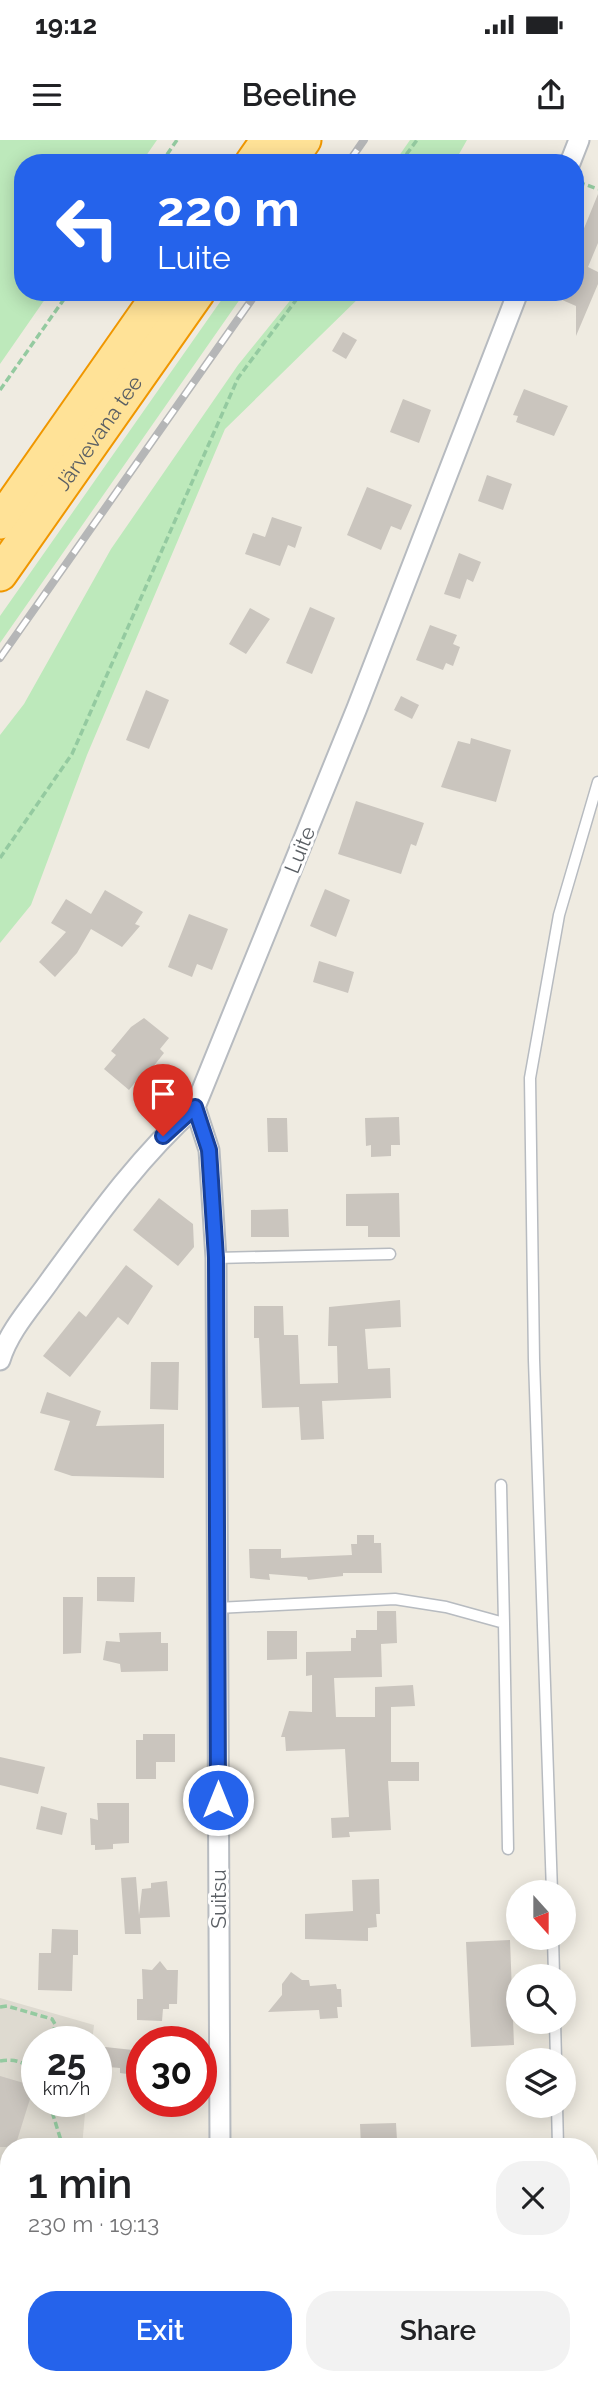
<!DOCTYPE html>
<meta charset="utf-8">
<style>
:root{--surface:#fff;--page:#f2f2f2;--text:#202124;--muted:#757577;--accent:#2563eb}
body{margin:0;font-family:Raleway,sans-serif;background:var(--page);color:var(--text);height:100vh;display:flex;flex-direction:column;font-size:26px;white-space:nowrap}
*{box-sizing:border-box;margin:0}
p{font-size:23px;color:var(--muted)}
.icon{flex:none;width:38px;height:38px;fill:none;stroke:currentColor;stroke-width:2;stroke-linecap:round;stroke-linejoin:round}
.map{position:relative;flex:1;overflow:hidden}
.sheet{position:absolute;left:0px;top:1998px;width:598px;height:247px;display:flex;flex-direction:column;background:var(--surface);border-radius:28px 28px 0 0;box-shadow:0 4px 18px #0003}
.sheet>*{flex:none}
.top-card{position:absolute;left:14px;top:14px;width:570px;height:147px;border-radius:28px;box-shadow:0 4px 18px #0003;background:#2563eb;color:#fff;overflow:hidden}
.needle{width:46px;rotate:159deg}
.controls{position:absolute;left:506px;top:1740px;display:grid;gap:14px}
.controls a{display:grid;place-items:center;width:70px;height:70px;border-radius:50%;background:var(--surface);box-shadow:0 4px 18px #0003;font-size:35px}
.speed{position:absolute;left:21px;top:1886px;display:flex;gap:14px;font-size:35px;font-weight:700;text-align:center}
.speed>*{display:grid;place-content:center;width:91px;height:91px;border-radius:50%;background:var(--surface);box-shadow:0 4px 18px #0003;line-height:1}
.speed small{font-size:18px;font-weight:400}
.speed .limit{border:10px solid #d22;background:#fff;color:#111}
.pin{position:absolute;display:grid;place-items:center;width:60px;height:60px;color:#fff;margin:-72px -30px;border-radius:50% 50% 50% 0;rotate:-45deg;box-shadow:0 0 7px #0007}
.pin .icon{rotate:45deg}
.me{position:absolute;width:77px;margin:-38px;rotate:0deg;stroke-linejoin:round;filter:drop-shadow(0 0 5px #0008)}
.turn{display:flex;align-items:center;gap:24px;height:147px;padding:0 28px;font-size:32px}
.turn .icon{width:91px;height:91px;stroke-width:2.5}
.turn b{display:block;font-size:49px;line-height:60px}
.round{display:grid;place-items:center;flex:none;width:74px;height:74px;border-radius:28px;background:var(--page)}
.overview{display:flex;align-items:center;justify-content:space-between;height:119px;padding:0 28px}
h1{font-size:42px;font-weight:600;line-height:52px}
.action{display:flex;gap:14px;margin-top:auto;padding:14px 28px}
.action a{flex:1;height:80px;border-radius:28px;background:var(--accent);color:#fff;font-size:28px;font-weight:600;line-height:80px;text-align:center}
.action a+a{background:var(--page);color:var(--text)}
.status{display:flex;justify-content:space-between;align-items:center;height:49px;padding:0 35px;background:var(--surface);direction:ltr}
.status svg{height:19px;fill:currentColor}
header{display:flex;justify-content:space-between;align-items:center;height:91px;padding:0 28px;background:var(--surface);font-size:32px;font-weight:600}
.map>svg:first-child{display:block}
</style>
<div class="status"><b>19:12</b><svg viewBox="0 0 49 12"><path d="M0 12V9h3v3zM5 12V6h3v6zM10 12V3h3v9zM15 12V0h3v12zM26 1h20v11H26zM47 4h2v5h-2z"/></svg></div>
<header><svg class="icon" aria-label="menu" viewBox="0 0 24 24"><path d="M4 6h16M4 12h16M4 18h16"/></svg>Beeline<svg class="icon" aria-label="share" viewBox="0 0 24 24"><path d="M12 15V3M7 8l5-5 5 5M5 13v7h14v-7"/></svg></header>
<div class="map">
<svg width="598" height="2245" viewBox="0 0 598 2245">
<rect width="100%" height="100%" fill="#efebe1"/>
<path fill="#dedad0" d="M0 1858 94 1885 92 1902H37V1962H86L82 2007H9V2224L0 2223Z"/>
<path fill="#bde9bb" d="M0 0H157L141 23H23V152H50L0 224Z
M410 0H467L454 23H394Z
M227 152H245L0 503V476Z
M297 152H365L225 289 87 615 31 765 0 803V595L24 564 111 409 238 225Z"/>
<path fill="#cac5be" d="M598 54V103L588 127 598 132V144L576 196V166L544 152H576V108Z
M343 192 357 200 346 219 332 211Z
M524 249 568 266 554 296 516 282 518 276 513 275Z
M403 259 431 270 419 303 390 292Z
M487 335 512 344 503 370 478 361Z
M367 347 412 365 401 390 391 386 381 410 347 395Z
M272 377 302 387 295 408 288 405 280 426 245 414 253 393 265 397Z
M459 413 481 422 473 442 467 439 460 459 444 454Z
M310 467 335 478 312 534 286 523Z
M250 468 270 479 246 514 229 504Z
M430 485 457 495 453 504 460 507 453 526 446 523 443 530 416 520Z
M146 550 169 560 149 609 126 600Z
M401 556 419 565 412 579 394 570Z
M471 598 511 610 496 662 441 647 458 601 470 604Z
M356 661 424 683 416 706 411 704 401 734 338 714Z
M325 749 350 760 336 797 310 786Z
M105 750 143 772 135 784 140 786 122 807 91 789 77 813 55 837 39 822 66 792 51 783 66 759 91 774Z
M189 774 228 789 212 830 197 824 192 837 168 827Z
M319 821 354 832 348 853 313 842Z
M144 878 169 898 160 909 164 913 145 937 141 935 129 950 104 929 116 915 111 911 131 887Z
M399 977 400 1005H391V1016L371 1017V1005L366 1006 365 978Z
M267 978H287L288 1012H268Z
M399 1053 400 1097H368V1086H346V1054Z
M159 1058 193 1084 194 1107 178 1126 133 1090Z
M288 1069 289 1097H251V1070Z
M126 1125 153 1146 128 1185 118 1177 70 1237 43 1216 79 1171 86 1177Z
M400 1160 401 1187 365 1189 368 1229 390 1228 391 1258 322 1261 324 1299 301 1300 299 1267 262 1268 259 1198H254V1166H283L284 1195H298L300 1244 338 1243 337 1206H328L329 1167Z
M151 1222H179L178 1270 150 1269Z
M47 1252 101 1271 96 1286 164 1284V1338L72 1336 54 1330 70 1281 40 1273Z
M357 1395H374V1403H381L382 1433H343V1436L308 1440 307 1437 269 1434 270 1440 250 1438 249 1409H281V1418L352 1415 351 1404H357Z
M97 1437H135L134 1462 97 1461Z
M63 1457H83L81 1513 63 1514Z
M377 1471H396L397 1503 381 1504 382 1537 334 1538 336 1577H375V1547L413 1545 415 1566 391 1567V1622H419V1641H388L391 1690 349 1692 350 1697 332 1698 331 1678 349 1677 345 1609 286 1611 285 1597H281L289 1571 312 1572V1535L306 1536V1512L351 1511V1498H356V1490H377Z
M267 1491H297V1519L267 1520Z
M161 1492V1503H168V1531L121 1532 120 1524 103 1520 106 1501 120 1502 119 1493Z
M143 1594H175V1622H156V1639H136V1600H143Z
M0 1617 45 1627 38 1654 0 1645Z
M97 1663H129V1703L113 1704V1709L95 1710V1705H91L90 1678 98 1680Z
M41 1666 67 1673 62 1695 36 1689Z
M136 1737 139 1775 142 1749 151 1748V1743L167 1741 170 1777 140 1778 141 1794H125L121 1738Z
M379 1739 380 1774H376L377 1787 368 1788V1801L305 1799V1774L353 1771 352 1740Z
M52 1789 78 1790V1815H73L72 1851 38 1850 39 1813H51Z
M510 1800 514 1905 471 1907 466 1802Z
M160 1821 167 1830H178L177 1864H169V1869H163L162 1881 137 1880V1859H143L142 1829 152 1830Z
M291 1832 302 1840H309L310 1846 336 1844 337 1849H341L342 1867H337L338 1878 320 1879 319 1870 268 1872 282 1855V1844Z
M96 1906 142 1911V1936L120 1933V1928L96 1926Z
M0 1936 34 1946 15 2007H0Z
M396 1983 397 2000H387L388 2007H361L360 1984Z"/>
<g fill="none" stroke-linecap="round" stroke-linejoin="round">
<g stroke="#b7bbc0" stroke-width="13">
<path id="service" d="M216 1118 390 1114
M501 1345 504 1483
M217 1468 395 1459 446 1467 504 1483 508 1709
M552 1752 534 1220 530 938 559 775 598 642
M553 1797 554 1836
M555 1881 556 1920
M557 1965 558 2007
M578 2236 580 2245"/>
</g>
<g stroke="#b7bbc0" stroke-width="23">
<path id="minor" d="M570 23 579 0
M195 967 209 1010 216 1118 220 2007
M0 1220C9 1190 33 1165 51 1139 95 1079 139 1017 195 967L357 568 518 152
M220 2236V2245"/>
</g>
<g stroke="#f09700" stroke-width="37">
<g id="trunk">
<path d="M252 23 268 0"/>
<path d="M288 23 304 0"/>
<path d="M0 382 161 152"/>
<path id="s1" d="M0 434 198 152"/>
</g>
</g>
<path stroke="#94caa0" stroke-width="3.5" stroke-dasharray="7 3.5" stroke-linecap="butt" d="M161 23 177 0
M400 23 417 0
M578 42 598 49
M0 250 69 152
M0 718 72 614 238 238 302 152
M0 1867 7 1866 52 1879 55 1884 52 1902
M0 1921C16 1918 29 1923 37 1937
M49 1962 63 2007
M0 2080 5 2063
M0 2141H9"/>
<use href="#service" stroke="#fff" stroke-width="10"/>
<use href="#minor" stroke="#fff" stroke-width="19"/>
<use href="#trunk" stroke="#ffe297" stroke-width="33"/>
<g stroke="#b5b6b7" stroke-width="8">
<path id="rail" d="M348 23 364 0
M0 518 257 152"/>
</g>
<use href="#rail" stroke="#fff" stroke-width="5" stroke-dasharray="16" stroke-linecap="butt"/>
</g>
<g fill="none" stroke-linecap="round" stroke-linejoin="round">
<g stroke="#184099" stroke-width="18">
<path id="route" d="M163 996 195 967 209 1010 216 1118 218 1660"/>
</g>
<use href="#route" stroke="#2563eb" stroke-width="12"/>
</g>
<g text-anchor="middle" stroke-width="6" stroke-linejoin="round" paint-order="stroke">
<g font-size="21" fill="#5a5f64" stroke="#fff">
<text dy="7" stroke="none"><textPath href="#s1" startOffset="172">Järvevana tee</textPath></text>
<text transform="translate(300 710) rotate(-68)" y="7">Luite</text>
<text transform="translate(219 1759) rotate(-90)" y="7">Suitsu</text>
</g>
</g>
</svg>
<div class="controls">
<a><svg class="needle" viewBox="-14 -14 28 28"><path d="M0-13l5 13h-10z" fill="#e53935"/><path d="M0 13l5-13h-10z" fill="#757577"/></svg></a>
<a><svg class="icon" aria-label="search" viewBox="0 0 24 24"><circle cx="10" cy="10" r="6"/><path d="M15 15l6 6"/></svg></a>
<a><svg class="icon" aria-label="layers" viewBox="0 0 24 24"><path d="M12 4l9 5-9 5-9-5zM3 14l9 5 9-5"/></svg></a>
</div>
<div class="speed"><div>25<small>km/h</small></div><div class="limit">30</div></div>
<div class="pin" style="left:163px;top:996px;background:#d93025"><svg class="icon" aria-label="arrive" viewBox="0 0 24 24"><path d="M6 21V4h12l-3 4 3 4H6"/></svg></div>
<svg class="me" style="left:218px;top:1660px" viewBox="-20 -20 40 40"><circle r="17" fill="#2563eb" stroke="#fff" stroke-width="3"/><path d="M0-11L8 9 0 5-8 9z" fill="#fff"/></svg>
<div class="top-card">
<div class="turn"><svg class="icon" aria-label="left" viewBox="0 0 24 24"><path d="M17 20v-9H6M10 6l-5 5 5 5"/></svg><div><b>220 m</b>Luite</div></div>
</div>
<section class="sheet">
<div class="overview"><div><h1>1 min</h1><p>230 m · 19:13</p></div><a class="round"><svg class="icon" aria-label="close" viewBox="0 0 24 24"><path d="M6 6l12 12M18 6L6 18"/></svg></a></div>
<div class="action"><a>Exit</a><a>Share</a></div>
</section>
</div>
